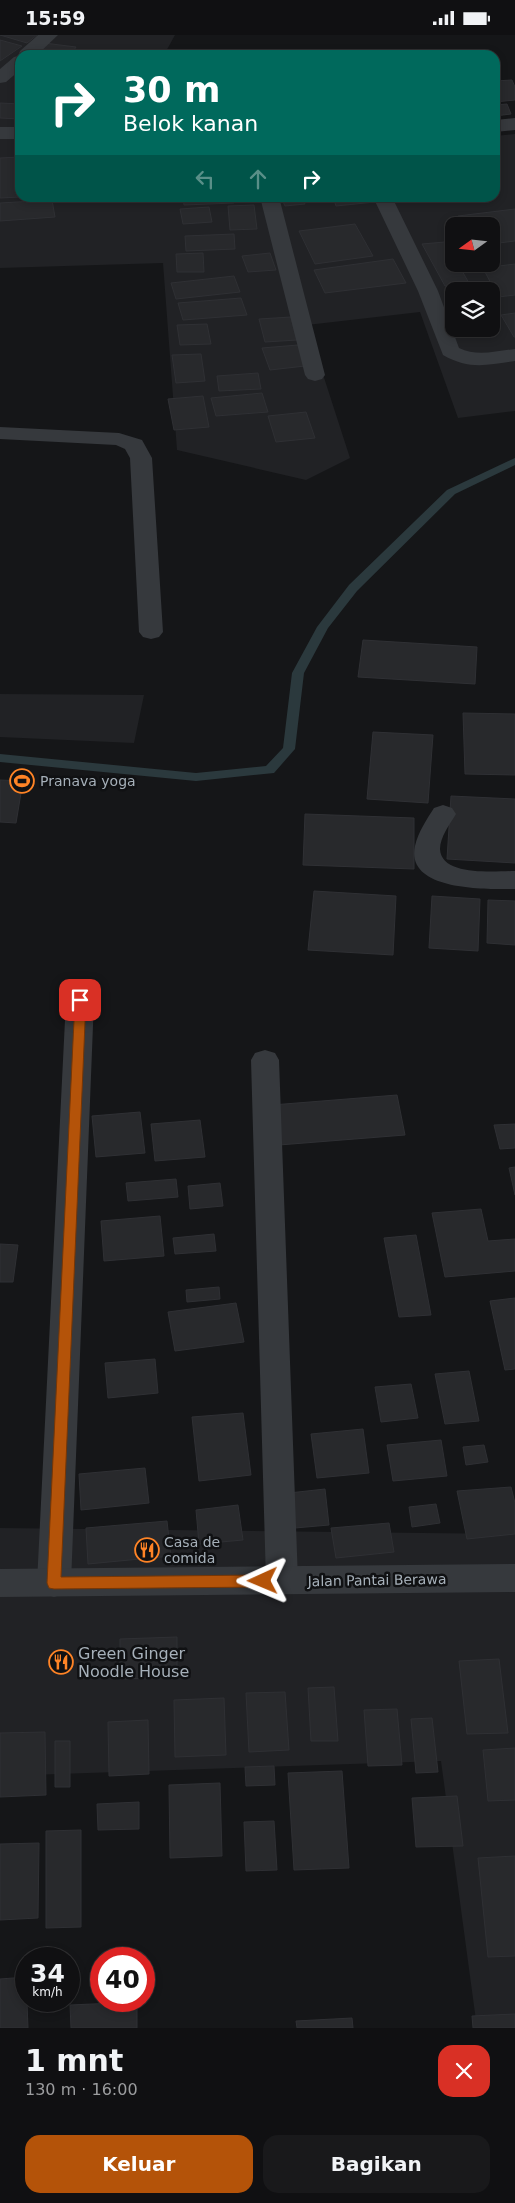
<!DOCTYPE html>
<html lang="id">
<meta charset="utf-8">
<style>
:root{--surface:#101012;--page:#19191b;--text:#f1f3f6;--muted:#9c9d9f;--line:#303032;--accent:#b45309}
body{margin:0;font-family:"DejaVu Sans",sans-serif;background:var(--page);color:var(--text);height:100vh;display:flex;flex-direction:column;font-size:19px;white-space:nowrap}
*{box-sizing:border-box;margin:0}
p{font-size:16px;color:var(--muted)}
.icon{flex:none;width:28px;height:28px;fill:none;stroke:currentColor;stroke-width:2;stroke-linecap:round;stroke-linejoin:round}
.map{position:relative;height:1993px;overflow:hidden}
.drawer{display:flex;flex-direction:column;background:var(--surface);flex:1}
.drawer>*{flex:none}
.guide{position:absolute;left:15px;top:15px;width:485px;height:152px;border-radius:15px;box-shadow:0 2px 8px #0003,0 0 0 1px var(--line);background:#00695c;color:#fff;overflow:hidden}
.needle{width:32px;rotate:255deg}
.buttons{position:absolute;left:445px;top:182px;display:grid;gap:10px}
.buttons a{display:grid;place-items:center;width:55px;height:55px;border-radius:10px;background:var(--surface);box-shadow:0 2px 8px #0003,0 0 0 1px var(--line);font-size:25px}
.speed{position:absolute;left:15px;top:1912px;display:flex;gap:10px;font-size:25px;font-weight:700;text-align:center}
.speed>*{display:grid;place-content:center;width:65px;height:65px;border-radius:50%;background:var(--surface);box-shadow:0 2px 8px #0003,0 0 0 1px var(--line);line-height:1}
.speed small{font-size:12px;font-weight:400}
.speed .limit{border:8px solid #d22;background:#fff;color:#111}
.pin{position:absolute;display:grid;place-items:center;width:42px;height:42px;color:#fff;margin:-21px;border-radius:10px;box-shadow:0 2px 8px #0006}
.me{position:absolute;width:55px;margin:-28px;rotate:269deg;stroke-linejoin:round;filter:drop-shadow(0 0 4px #0008)}
.turn{display:flex;align-items:center;gap:18px;height:105px;padding:0 25px;font-size:22px}
.turn .icon{width:65px;height:65px;stroke-width:2.5}
.turn b{display:block;font-size:35px;line-height:42px}
.lanes{display:flex;align-items:center;height:48px;padding:0 25px;background:#0003;justify-content:center;gap:25px;direction:ltr}
.lanes .off{opacity:.35}
.round{display:grid;place-items:center;flex:none;width:52px;height:52px;border-radius:15px;background:var(--page)}
.headline{display:flex;align-items:center;justify-content:space-between;height:85px;padding:0 25px}
h1{font-size:30px;font-weight:700;line-height:38px}
.action{display:flex;gap:10px;margin-top:auto;padding:10px 25px}
.action a{flex:1;height:58px;border-radius:15px;background:var(--accent);color:#fff;font-size:20px;font-weight:700;line-height:58px;text-align:center}
.action a+a{background:var(--page);color:var(--text)}
.status{display:flex;justify-content:space-between;align-items:center;height:35px;padding:0 25px;background:var(--surface);direction:ltr}
.status svg{height:14px;fill:currentColor}
.map>svg:first-child{display:block}
</style>
<div class="status"><b>15:59</b><svg viewBox="0 0 49 12"><path d="M0 12V9h3v3zM5 12V6h3v6zM10 12V3h3v9zM15 12V0h3v12zM26 1h20v11H26zM47 4h2v5h-2z"/></svg></div>
<div class="map">
<svg width="515" height="1993" viewBox="0 0 515 1993">
<rect width="100%" height="100%" fill="#151618"/>
<path fill="#212225" fill-rule="evenodd" d="M0 0H175L164 20H20V162H495V101L515 99V376L458 383 420 277 307 290 350 423 306 445 177 415 163 228 0 233ZM454 191H491V229H454ZM454 256H491V294H454Z
M0 659 144 660 134 708 0 702Z
M0 1493 515 1499V1993H477L441 1726 0 1741Z"/>
<g fill="none" stroke-linecap="round" stroke-linejoin="round">
<path fill="#2b393d" fill-rule="evenodd" d="M515 423V430L455 459 357 556 328 593 304 638 295 714 274 738 196 746 0 727V719L196 738 266 731 283 713 292 638 317 592 349 550 447 455Z"/>
</g>
<path fill="#28292c" stroke="#2f3034" d="M0 0H37L27 8Z
M0 5 22 11 0 26Z
M44 8 76 12 71 20H37Z
M102 15 132 20H98Z
M512 45 515 52V65L495 67V46Z
M0 68 20 69V84L0 83Z
M507 69 511 79 495 81V70Z
M20 122V162L0 163V123Z
M183 162H233L234 168 184 170Z
M281 162H302L305 169 285 171Z
M333 162H373L375 167 336 171Z
M52 165 55 182 0 186V168Z
M254 170 257 194 230 195 228 171Z
M209 172 212 187 183 189 180 174Z
M515 174V206L491 209V191H464L458 181Z
M355 189 373 221 315 229 299 196Z
M234 199 235 214 186 216 185 201Z
M445 207 454 221V229H458L469 248 445 251 422 209Z
M203 218 204 237H177L176 219Z
M270 218 276 235 248 237 242 221Z
M393 224 406 248 325 258 314 235Z
M515 229V260L498 262 483 233Z
M234 241 240 257 176 264 171 248Z
M241 263 247 280 183 285 178 268Z
M515 278V302H514L501 280Z
M291 282 297 305 265 307 259 284Z
M207 289 211 309 180 310 177 290Z
M298 310 305 331 270 335 262 313Z
M201 319 205 346 176 348 172 320Z
M258 338 261 354 219 356 217 341Z
M262 358 268 377 216 381 211 363Z
M203 361 209 392 174 395 168 364Z
M306 377 315 403 276 407 268 381Z
M363 605 477 612 475 649 358 642Z
M463 678 515 679V740L465 739Z
M373 697 433 700 428 768 367 764Z
M0 745 23 746 16 788 0 787Z
M451 761 515 764V828L447 824Z
M305 779 414 783V834L303 830Z
M314 856 396 861 393 920 308 915Z
M432 861 480 864 478 916 429 913Z
M488 865 515 866V910L487 908Z
M397 1060 405 1100 279 1110 272 1070Z
M140 1077 145 1118 96 1122 92 1081Z
M200 1085 205 1122 155 1126 151 1089Z
M515 1089V1113L500 1114 494 1090Z
M515 1132V1160L509 1133Z
M176 1144 178 1162 128 1166 126 1148Z
M220 1148 223 1171 190 1174 188 1151Z
M481 1174 488 1206 515 1204V1236L445 1242 432 1178Z
M160 1181 164 1221 104 1226 101 1186Z
M214 1199 216 1216 175 1219 173 1203Z
M416 1200 431 1280 399 1282 384 1203Z
M0 1209 18 1210 13 1247H0Z
M219 1252 220 1264 187 1267 186 1255Z
M515 1263V1334L505 1335 490 1266Z
M236 1268 244 1307 175 1316 168 1277Z
M155 1324 158 1358 108 1363 105 1328Z
M469 1336 479 1386 445 1389 435 1339Z
M411 1349 418 1383 381 1387 375 1352Z
M243 1378 251 1440 199 1446 192 1382Z
M363 1394 369 1438 317 1443 311 1399Z
M441 1405 447 1441 393 1446 387 1410Z
M484 1410 488 1427 466 1430 463 1412Z
M145 1433 149 1468 81 1475 79 1439Z
M511 1452 515 1468V1499L467 1504 457 1456Z
M325 1454 329 1490 295 1493 289 1458Z
M436 1469 440 1488 412 1492 409 1472Z
M238 1470 243 1505 199 1509 196 1475Z
M167 1486 171 1521 88 1529 86 1493Z
M389 1488 394 1517 336 1523 331 1493Z
M177 1602V1642L120 1644V1604Z
M499 1624 508 1698 467 1699 459 1626Z
M334 1652 338 1706H311L308 1653Z
M285 1657 289 1715 249 1717 246 1658Z
M224 1663 226 1720 175 1722 174 1665Z
M397 1674 402 1730 368 1731 364 1675Z
M432 1683 438 1737 416 1738 411 1684Z
M148 1685 149 1739 109 1741 108 1687Z
M45 1697 46 1760 0 1762V1698Z
M55 1706H70V1752H55Z
M515 1713V1765L488 1766 483 1715Z
M274 1731 275 1750 246 1751 245 1732Z
M342 1736 349 1833 294 1835 288 1738Z
M220 1748 222 1821 170 1823 169 1750Z
M457 1761 463 1811 416 1812 412 1763Z
M139 1767V1794L98 1795 97 1769Z
M274 1786 277 1835 246 1836 244 1787Z
M81 1795V1892L46 1893V1796Z
M39 1808 38 1883 0 1885V1809Z
M515 1821V1921L488 1922 478 1823Z
M26 1942 28 1993H0V1944Z
M137 1967V1993H71L70 1970Z
M515 1979V1993H473L472 1981Z
M352 1983 353 1993H297L296 1986Z"/>
<g fill="none" stroke-linecap="round" stroke-linejoin="round">
<path fill="#36393d" fill-rule="evenodd" d="M38 0H58L37 20H20V35L6 47 0 48V34L14 22 18 21 20 16Z
M515 83V95L495 97V85Z
M0 92H20V104H0Z
M260 162H279L325 340 322 344 315 346 308 344 305 340Z
M373 162H392L438 256 459 313C477 322 496 316 515 314V326C487 330 469 335 443 320L418 256Z
M0 392 119 398 142 405 152 423 163 597 159 602 151 604 143 602 139 597 130 423 125 414 116 410 0 404Z
M443 770 452 773 456 779C450 789 440 802 440 814 441 842 496 836 515 836V854C489 854 405 857 415 811 418 797 427 784 434 773Z
M80 955 90 958 94 965 71 1548 66 1558 54 1562 42 1558 37 1548 66 965 70 958Z
M265 1015 275 1018 279 1025 298 1546 294 1556 282 1560 270 1556 266 1546 251 1025 255 1018Z"/>
<path fill="#36393d" fill-rule="evenodd" d="M515 1529V1557L0 1562V1534Z"/>
</g>
<path fill="#b45309" stroke="#753606" d="M80 961 86 965 61 1542 263 1540 268 1542 270 1546 268 1550 263 1552 54 1554 49 1553 47 1548 75 965Z"/>
<defs>
<g id="stadium-ring" transform="scale(1.25)"><circle r="9.5" fill="#101113" stroke="#ff8426" stroke-width="1.5"/><path d="M0-5a6.5 5 0 1 0 0 10a6.5 5 0 1 0 0-10ZM-3.5-1.8h7v3.6h-7Z" fill="#ff8426"/></g>
<g id="restaurant-ring" transform="scale(1.25)"><circle r="9.5" fill="#101113" stroke="#ff8426" stroke-width="1.5"/><path d="M-5-6h1v4h1v-4h1v4h1v-4h1v5L-1.5 .5V6h-2V.5L-5-1ZM5-6V6H3V1.5H1.5Q1.5-4 5-6Z" fill="#ff8426"/></g>
</defs>
<g fill-rule="evenodd">
<use href="#stadium-ring" x="22" y="746"/>
<use href="#restaurant-ring" x="147" y="1515"/>
<use href="#restaurant-ring" x="61" y="1627"/>
</g>
<g text-anchor="middle" stroke-width="5" stroke-linejoin="round" paint-order="stroke">
<g font-size="14" fill="#a6b0b9" stroke="#101113" text-anchor="start">
<text x="40" y="751">Pranava yoga</text>
<text x="164" y="1512">Casa de<tspan x="164" dy="16">comida</tspan></text>
</g>
<g font-size="14" fill="#a6b0b9" stroke="#101113">
<text transform="translate(377 1545) rotate(-1)" y="5">Jalan Pantai Berawa</text>
</g>
<g font-size="16" fill="#a6b0b9" stroke="#101113" text-anchor="start">
<text x="78" y="1624">Green Ginger<tspan x="78" dy="18">Noodle House</tspan></text>
</g>
</g>
</svg>
<div class="buttons">
<a><svg class="needle" viewBox="-14 -14 28 28"><path d="M0-13l5 13h-10z" fill="#e53935"/><path d="M0 13l5-13h-10z" fill="#9c9d9f"/></svg></a>
<a><svg class="icon" aria-label="layers" viewBox="0 0 24 24"><path d="M12 4l9 5-9 5-9-5zM3 14l9 5 9-5"/></svg></a>
</div>
<div class="speed"><div>34<small>km/h</small></div><div class="limit">40</div></div>
<div class="pin" style="left:80px;top:965px;background:#d93025"><svg class="icon" aria-label="arrive" viewBox="0 0 24 24"><path d="M6 21V4h12l-3 4 3 4H6"/></svg></div>
<svg class="me" style="left:263px;top:1546px" viewBox="-20 -20 40 40"><path d="M0-17L14 15 0 8-14 15z" fill="#b45309" stroke="#fff" stroke-width="4"/></svg>
<div class="guide">
<div class="turn"><svg class="icon" aria-label="right" viewBox="0 0 24 24"><path d="M7 20v-9h11M14 6l5 5-5 5"/></svg><div><b>30 m</b>Belok kanan</div></div>
<div class="lanes"><svg class="icon off" aria-label="left" viewBox="0 0 24 24"><path d="M17 20v-9H6M10 6l-5 5 5 5"/></svg><svg class="icon off" aria-label="ahead" viewBox="0 0 24 24"><path d="M12 20V5M6 11l6-6 6 6"/></svg><svg class="icon" aria-label="right" viewBox="0 0 24 24"><path d="M7 20v-9h11M14 6l5 5-5 5"/></svg></div>
</div>
</div>
<section class="drawer">
<div class="headline"><div><h1>1 mnt</h1><p>130 m · 16:00</p></div><a class="round" style="background:#d93025;color:#fff"><svg class="icon" aria-label="close" viewBox="0 0 24 24"><path d="M6 6l12 12M18 6L6 18"/></svg></a></div>
<div class="action"><a>Keluar</a><a>Bagikan</a></div>
</section>
